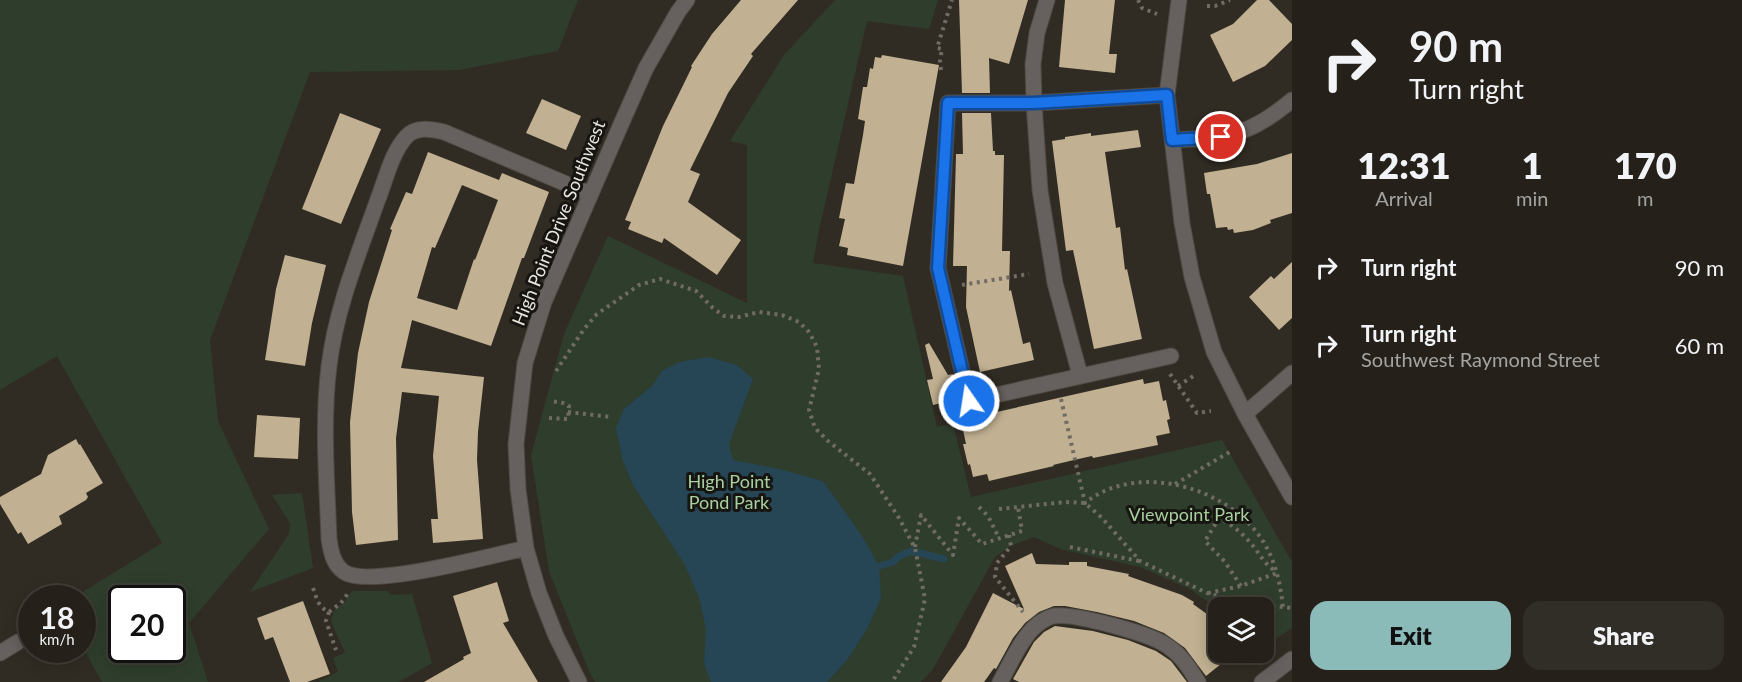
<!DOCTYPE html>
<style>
:root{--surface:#25211a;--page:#312e27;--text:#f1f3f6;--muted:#a3a3a2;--line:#423e39;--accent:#8bbbb9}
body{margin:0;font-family:Lato,sans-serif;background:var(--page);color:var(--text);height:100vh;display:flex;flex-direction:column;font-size:22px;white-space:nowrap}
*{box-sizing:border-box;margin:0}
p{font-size:20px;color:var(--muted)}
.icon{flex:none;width:33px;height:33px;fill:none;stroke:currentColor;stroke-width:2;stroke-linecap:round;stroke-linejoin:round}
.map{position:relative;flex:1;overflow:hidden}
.details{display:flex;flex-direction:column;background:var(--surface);width:450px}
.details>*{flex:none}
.banner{background:#25211a;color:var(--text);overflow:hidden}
.tools{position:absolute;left:1208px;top:597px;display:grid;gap:12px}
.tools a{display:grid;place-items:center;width:66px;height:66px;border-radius:12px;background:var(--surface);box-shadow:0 3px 15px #0003,0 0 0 2px var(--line);font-size:30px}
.speed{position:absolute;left:18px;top:585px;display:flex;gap:12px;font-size:30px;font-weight:700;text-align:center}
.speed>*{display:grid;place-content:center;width:78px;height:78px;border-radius:50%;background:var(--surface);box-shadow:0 3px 15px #0003,0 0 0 2px var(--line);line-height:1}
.speed small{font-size:15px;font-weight:400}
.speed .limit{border:3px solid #111;border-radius:9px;background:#fff;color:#111}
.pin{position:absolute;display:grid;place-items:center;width:51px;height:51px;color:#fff;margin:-26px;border:3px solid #fff;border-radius:50%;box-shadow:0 2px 6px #0007}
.me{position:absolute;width:66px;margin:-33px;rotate:347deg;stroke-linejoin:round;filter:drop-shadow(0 0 4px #0008)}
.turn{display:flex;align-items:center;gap:21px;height:126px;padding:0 18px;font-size:27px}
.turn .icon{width:78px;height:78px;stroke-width:2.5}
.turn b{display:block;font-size:42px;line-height:51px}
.eta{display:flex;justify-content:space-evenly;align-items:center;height:102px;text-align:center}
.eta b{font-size:36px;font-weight:800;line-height:42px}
.cta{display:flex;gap:12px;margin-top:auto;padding:12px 18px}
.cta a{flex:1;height:69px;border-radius:18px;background:var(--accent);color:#111;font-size:24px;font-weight:800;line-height:69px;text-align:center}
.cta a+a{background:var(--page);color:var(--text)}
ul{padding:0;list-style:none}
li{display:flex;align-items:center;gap:18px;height:78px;padding:0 18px}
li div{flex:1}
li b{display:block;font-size:22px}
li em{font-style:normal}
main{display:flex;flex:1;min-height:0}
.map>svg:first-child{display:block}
</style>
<main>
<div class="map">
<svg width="1292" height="682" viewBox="0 0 1292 682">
<rect width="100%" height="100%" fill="#312c23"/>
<path fill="#2f3e2c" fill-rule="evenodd" d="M0 0H578L558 51 459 70 310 72 210 340 218 421 269 529 189 623 208 682H102L83 648 82 598H73L162 543 57 356 0 390ZM122 598H172V650H122Z
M835 0H938L929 29 867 21 819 230 813 263 903 276 937 427 953 424 971 497 1222 440 1292 562V628L1263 647V608H1218V609L1190 589 1140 567 1060 549 1034 537 1010 546 995 557 933 669 921 682H595L589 671 549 571 531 455 564 334 608 236 747 303V145L730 141 784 55Z
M302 493 313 568 250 592 289 534 290 523 272 495Z
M352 591H387L392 595 412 594 432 663 399 682H318L338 672 333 658 345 653 331 621 335 609 344 603Z"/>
<path fill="#264555" d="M708 357 737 365 753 379 729 444 733 460 779 469 823 481 862 536 879 566 881 598 867 629 847 660 827 682H711L704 663 706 630 700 600 685 565 633 485 623 461 616 428 624 409 653 385 662 371 679 362Z"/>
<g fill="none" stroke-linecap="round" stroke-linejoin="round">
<path stroke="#264555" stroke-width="7" d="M879 566 893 562 898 557 911 551 944 559"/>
</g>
<path fill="#c1b091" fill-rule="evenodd" d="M741 0H798L751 54 753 56 728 93 690 170 700 174 688 202 741 240 717 275 664 238 662 243 628 229 631 222 625 220 663 126 692 67 691 66 712 34Z
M959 0H1028L1009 64 989 58 990 93H962Z
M1065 0H1115L1109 54H1117L1115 73 1059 67Z
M1257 0H1269L1292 24V40L1265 66 1233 82 1210 35 1233 24Z
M882 55 939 65 903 266 847 255 848 248 839 246 845 219 839 218 846 183 854 184 863 135 865 121 858 119 863 87H867L870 68 873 69 875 57 881 58Z
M542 99 581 116 566 150 526 133Z
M340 113 381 129 341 224 302 209Z
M962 113H991L993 151H995V155H1004L1002 251H1010L1009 291 1011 290 1023 344 1030 342 1034 360 980 372 966 307 967 266H953L956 154H963Z
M1138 130 1141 147 1105 152 1116 228 1120 227 1125 270 1127 269 1142 339 1094 349 1073 250 1066 251 1052 141 1065 139V137L1091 133V136Z
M428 152 499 180 502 173 549 192 524 258H522L491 346 412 320 401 368 484 377 478 432 477 460 483 539 433 543 431 519H438L433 456 439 396 402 392 396 438 398 540 356 545 352 512 350 422 358 353 369 302 392 230 390 229 406 192 412 194ZM462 185 498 200 475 260 474 259 457 310 417 298 432 247 435 248Z
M1292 153V213L1270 220 1271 223 1253 230 1234 233 1233 229 1228 230 1227 227 1216 228 1210 194H1207L1204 173 1257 164Z
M285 255 326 265 312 323 305 366 265 360 276 289Z
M1292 262V318L1279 330 1249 297 1271 276 1274 279Z
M929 343 948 375 953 374 959 399 933 405 927 380 933 379 925 345Z
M1143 379 1144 384 1159 381 1163 401 1166 400 1170 419 1167 420 1170 433 1156 436 1158 445 1093 458 1092 456 1074 460 1053 465 1054 466 989 481 987 474 973 477 970 464 968 465 963 444H966L961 420Z
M257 415 300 418 298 459 254 457Z
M76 439 79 445 80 444 103 483 86 493 88 497 86 500 59 516 62 524 28 544 21 532 18 534 0 504V497L41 474 48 455Z
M1032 553 1036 564 1069 565V562H1087V566L1129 574 1128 576 1182 595 1194 602 1193 604 1218 622V652H1236L1206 676 1185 648 1164 633 1134 621 1097 612 1065 606H1054L1039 612 1025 623 1013 638 996 669 994 668 984 682H941L966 647 993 593 1024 609 1005 566Z
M497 582 509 621 503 623 538 682H424L464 659 463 657 471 653 453 596Z
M303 601 330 674 307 682H290L273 637 265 640 257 618Z
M1055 626 1093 631 1128 640 1156 651 1171 661 1187 682H1019L1013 679 1034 642 1044 632Z"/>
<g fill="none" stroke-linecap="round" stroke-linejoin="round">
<g stroke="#4e4a41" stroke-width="17">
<path id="minor" d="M1047 0 1037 33 1033 64 1034 103 1040 190 1055 283 1080 375
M1179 0 1167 95 1182 223 1192 277 1214 352 1245 414 1292 497
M1167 95 1034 103H948L938 268 969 401 1171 356
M1172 140C1188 139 1204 139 1220 137 1247 133 1272 117 1292 100
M1245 414 1292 373
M526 548C494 555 369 589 344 572 333 564 331 552 329 539 327 482 322 423 329 366 336 308 359 253 378 199 386 179 391 154 406 137 416 126 432 129 444 132L590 194
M0 653 18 642
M579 682 556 636 539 593 526 548 518 489 516 444 525 363 544 302 622 122 646 68 678 12 687 0
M1000 682C1010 665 1022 636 1038 624 1042 621 1049 617 1054 616 1074 613 1153 634 1169 647 1182 656 1190 669 1198 682
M1262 682 1292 659"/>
</g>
<path stroke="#706b63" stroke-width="4" stroke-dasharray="3 4.5" stroke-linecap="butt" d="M1138 0 1142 8 1157 14
M1207 6H1215L1230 0
M941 70 940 60 942 49 937 48 952 0
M962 285 1029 274
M556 371 584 329 597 314 639 285 660 279 696 291 713 308 724 316 739 317 759 312 782 315 799 322 809 332 817 347 819 369 809 410 815 428 828 441 870 474 899 518 915 548 918 563 925 599 914 647 892 682
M1170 374 1197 413 1211 411
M1178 386 1195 375
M1061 399 1085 503C1139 459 1238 489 1268 550 1277 568 1281 588 1283 608
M568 412 611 417
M549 418 568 419 569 406 563 403 551 401
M1175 484 1233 450
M979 507 988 516 999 538
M999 509 1066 502 1085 503 1102 518 1140 561 1207 593 1242 603 1292 608
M1009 535 1011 546 997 563 995 577 1023 612
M915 547 921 515 953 555 959 518 982 544 1022 531 1018 507
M1070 547 1139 561
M1241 586 1225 562 1205 541 1219 518C1230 524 1239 530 1247 539 1258 550 1263 564 1277 572
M313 588C317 599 318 607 329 612L341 603 349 592
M1208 593 1241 586 1277 573
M329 612 326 621 336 650"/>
<use href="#minor" stroke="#66605e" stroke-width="15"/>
</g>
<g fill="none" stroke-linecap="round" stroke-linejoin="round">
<g stroke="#114b97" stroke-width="15">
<path id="route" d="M969 401 938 268 948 103H1034L1167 95 1172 140 1221 137"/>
</g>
<use href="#route" stroke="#1a73e8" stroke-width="10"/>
</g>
<g text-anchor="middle" stroke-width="6" stroke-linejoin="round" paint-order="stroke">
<g font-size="18" fill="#e8e5de" stroke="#171511">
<text transform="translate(559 223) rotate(-68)" y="6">High Point Drive Southwest</text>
</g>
<g font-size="18" fill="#a9cfa0" stroke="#171511">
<text x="729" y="488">High Point<tspan x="729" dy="21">Pond Park</tspan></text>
<text x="1189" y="521">Viewpoint Park</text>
</g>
</g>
</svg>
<div class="tools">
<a><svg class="icon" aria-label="layers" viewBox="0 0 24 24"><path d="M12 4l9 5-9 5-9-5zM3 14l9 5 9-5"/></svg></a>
</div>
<div class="speed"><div>18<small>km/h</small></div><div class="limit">20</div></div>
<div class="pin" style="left:1221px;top:137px;background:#d93025"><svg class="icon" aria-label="arrive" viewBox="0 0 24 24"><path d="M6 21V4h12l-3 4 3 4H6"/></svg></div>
<svg class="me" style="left:969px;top:401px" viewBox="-20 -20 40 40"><circle r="17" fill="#1a73e8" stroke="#fff" stroke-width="3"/><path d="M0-11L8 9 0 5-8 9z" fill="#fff"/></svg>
</div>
<section class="details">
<div class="banner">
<div class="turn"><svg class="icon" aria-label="right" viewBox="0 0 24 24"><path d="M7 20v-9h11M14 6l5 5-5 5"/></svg><div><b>90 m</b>Turn right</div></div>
</div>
<div class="eta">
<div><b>12:31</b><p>Arrival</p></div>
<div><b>1</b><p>min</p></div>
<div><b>170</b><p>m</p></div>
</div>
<ul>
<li><svg class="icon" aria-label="right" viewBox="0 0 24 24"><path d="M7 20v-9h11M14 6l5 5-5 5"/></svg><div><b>Turn right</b></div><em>90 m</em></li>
<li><svg class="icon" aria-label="right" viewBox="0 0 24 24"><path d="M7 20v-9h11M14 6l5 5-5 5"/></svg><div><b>Turn right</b><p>Southwest Raymond Street</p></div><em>60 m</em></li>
</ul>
<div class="cta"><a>Exit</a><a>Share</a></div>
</section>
</main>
